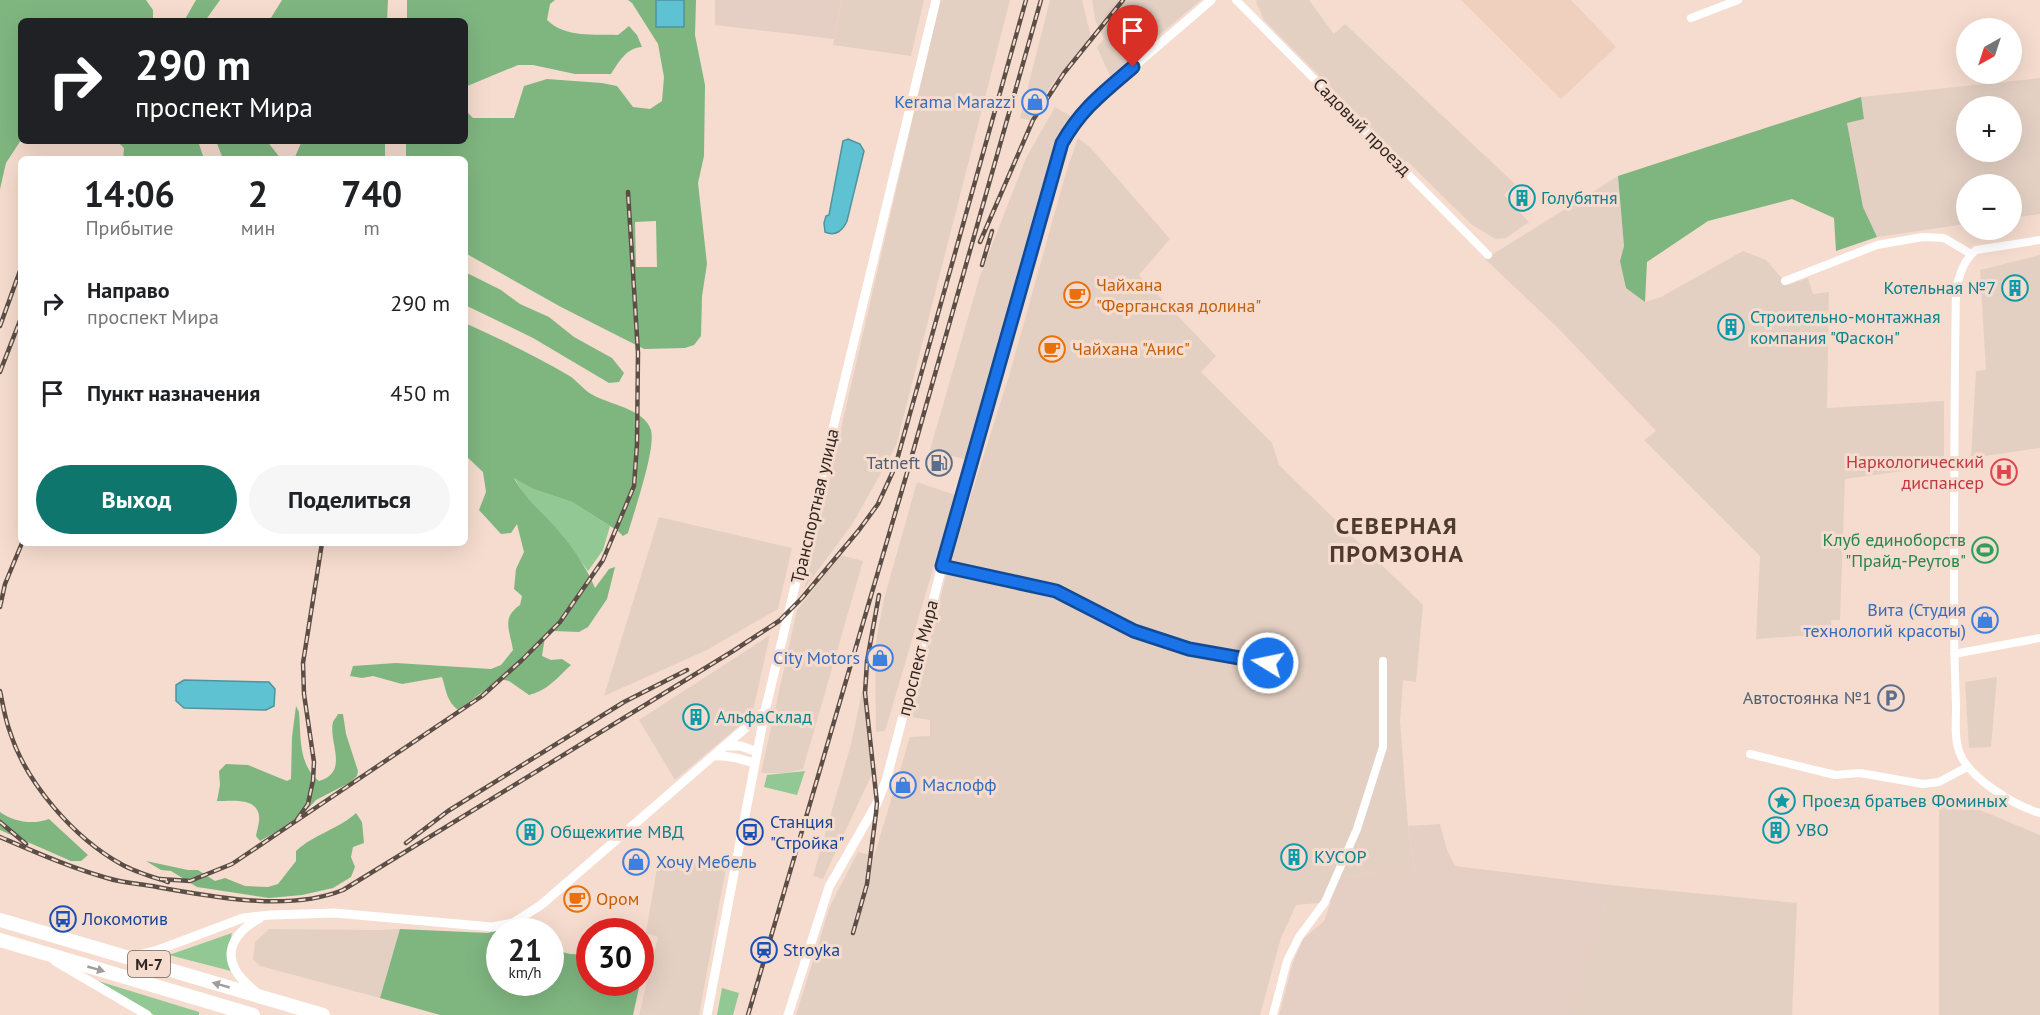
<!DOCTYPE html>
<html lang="ru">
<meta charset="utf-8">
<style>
:root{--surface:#fff;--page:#f6f6f6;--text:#202124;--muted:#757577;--accent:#0f766e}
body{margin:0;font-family:"PT Sans",sans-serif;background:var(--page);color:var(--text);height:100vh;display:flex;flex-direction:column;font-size:22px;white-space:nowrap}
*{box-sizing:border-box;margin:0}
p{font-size:20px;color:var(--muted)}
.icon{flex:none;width:33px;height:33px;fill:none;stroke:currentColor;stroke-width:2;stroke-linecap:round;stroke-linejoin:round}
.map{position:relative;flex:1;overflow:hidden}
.details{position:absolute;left:18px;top:156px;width:450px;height:390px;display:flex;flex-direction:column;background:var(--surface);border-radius:9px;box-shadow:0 6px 24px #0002}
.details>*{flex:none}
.banner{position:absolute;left:18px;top:18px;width:450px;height:126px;border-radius:9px;box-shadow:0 6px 24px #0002;background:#202124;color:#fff;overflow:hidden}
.needle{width:39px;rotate:219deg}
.tools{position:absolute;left:1956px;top:18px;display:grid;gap:12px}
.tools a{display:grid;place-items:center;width:66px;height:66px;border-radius:50%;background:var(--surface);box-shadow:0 6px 24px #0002;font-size:30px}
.speed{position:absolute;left:486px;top:918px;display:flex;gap:12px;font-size:30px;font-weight:700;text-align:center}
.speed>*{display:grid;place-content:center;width:78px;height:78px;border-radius:50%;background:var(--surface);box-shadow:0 6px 24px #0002;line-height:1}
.speed small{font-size:15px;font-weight:400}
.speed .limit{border:9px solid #d22;background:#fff;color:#111}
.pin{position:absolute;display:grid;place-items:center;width:51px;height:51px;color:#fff;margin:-62px -26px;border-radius:50% 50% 50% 0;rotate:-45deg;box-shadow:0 0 6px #0007}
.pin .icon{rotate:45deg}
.me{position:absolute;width:66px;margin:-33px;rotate:280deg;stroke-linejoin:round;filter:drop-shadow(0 0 4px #0008)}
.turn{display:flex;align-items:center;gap:21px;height:126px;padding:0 18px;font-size:27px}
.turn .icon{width:78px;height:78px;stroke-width:2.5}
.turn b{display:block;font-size:42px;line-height:51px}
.eta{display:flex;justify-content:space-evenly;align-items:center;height:102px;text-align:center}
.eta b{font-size:36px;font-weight:700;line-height:42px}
.action{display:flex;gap:12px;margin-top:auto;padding:12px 18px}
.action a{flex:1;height:69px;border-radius:36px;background:var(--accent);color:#fff;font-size:24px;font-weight:700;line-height:69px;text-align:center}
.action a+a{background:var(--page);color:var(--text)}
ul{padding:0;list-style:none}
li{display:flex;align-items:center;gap:18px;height:90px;padding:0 18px}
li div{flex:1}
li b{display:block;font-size:22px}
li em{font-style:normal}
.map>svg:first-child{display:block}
</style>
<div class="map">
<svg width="2040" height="1015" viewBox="0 0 2040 1015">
<rect width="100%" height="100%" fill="#f5dcce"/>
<path fill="#e5cfc4" d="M715 0H842L834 39 715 25Z
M1440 824 1447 850 1455 866 1610 885 1572 1015H1279L1293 962 1303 939 1324 921 1339 879 1373 872H1415L1408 826Z"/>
<path fill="#e4d0c3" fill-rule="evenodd" d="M842 0H924L911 56 833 45Z
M940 0H1010L896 446 853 523 804 589Z
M1050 0H1082L1091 37 1053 83 1029 120 1020 118Z
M1092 0H1201L1110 76 1097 47 1104 39 1095 20Z
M1257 0H1309L1334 34 1345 24 1515 184 1504 195 1529 222 1506 238 1495 239 1471 224 1407 161 1405 162 1264 20 1256 2Z
M2040 78V214L2012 218V184H1966V224L1877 237 1863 207 1847 123 1864 119 1861 97ZM1966 106H2012V152H1966Z
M1055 107 1072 117 1064 133 967 460 930 450 980 276 1026 158Z
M1078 138 1090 147 1170 239 1139 275 1216 356 1201 372 1272 443 1279 465 1423 605 1416 682 1403 680 1400 721 1408 826 1415 872H1373L1339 879 1331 902 1296 905 1281 938 1260 1015H796L830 906 858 852 874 856 910 737 930 736V720L910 717 948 568 1009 376 1065 176Z
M1618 176 1624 246 1620 261 1645 302 1661 297 1743 251 1766 260 1788 285 1808 278 1813 294 1829 292 1827 408 1944 401V469L1911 470 1845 479 1840 620H1831L1833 637 1798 636 1756 639 1760 556 1644 440 1656 431 1559 329 1485 259Z
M2040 255V448L1971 458 1976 371 1986 370 1980 270Z
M917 482 955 495 885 731 876 732 875 655 877 635 885 595Z
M659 517 792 548 778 609 707 650 604 696Z
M840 555 863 561 803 769 786 773H761L797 610Z
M770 635 752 715 675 780 639 720Z
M867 668 870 669 866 703 872 774 823 879 813 876 851 744Z
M1997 677 1991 747 1969 748 1965 682Z
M1939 793 2040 835V1015H1939Z
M665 853 683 864 720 861 725 873 699 1015H639L658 937 646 933 659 856Z
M1610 885 1797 903 1792 1015H1571Z
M269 929 379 930 400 929 380 998 260 966 253 959 255 942Z"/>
<path fill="#efcfbd" d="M1461 0H1571L1616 47 1561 99Z"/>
<path fill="#92c893" d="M514 477 533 489 572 502 610 526 603 550 588 571 563 536 524 495Z
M805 771 797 795 764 787 767 775Z
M232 933 227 956 231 971 169 955Z
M98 981 199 1012V1015H154Z
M722 988 739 993 733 1015H717Z"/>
<path fill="#7fb680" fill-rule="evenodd" d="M0 0H146L153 10V20L21 21V140L6 163 0 189Z
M196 0H220L205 21H184Z
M282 0H388L387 21H269Z
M407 0H555L550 4 547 20C565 38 595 34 618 35L629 26 637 35 642 47C626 48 619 62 611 74H575L533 65H518L465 87V21H407Z
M628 0H656V27H684V0H696L695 35 705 85 704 156 698 183 707 264 702 296 701 336 694 345 685 348 644 349 561 307 465 253V159H406V141H465V110L473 118H514L524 86 547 79 602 83 617 86 633 107 650 109 662 101 664 77 658 44 632 3ZM656 221 657 267H636L635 222Z
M1861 97 1864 119 1847 123 1863 207 1877 237 1836 251 1834 218 1792 199 1708 221 1647 262 1645 302 1626 288 1620 261 1624 246 1618 176Z
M117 141H198L204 159H123L124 148Z
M216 141H267L281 159H223Z
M302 141H385V159H294Z
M465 272 501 290 520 304 549 317 574 337 612 358 624 373 619 382 609 383 533 338 465 305Z
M465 323C500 339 534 355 568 375 577 380 583 390 593 395 608 404 645 409 651 430 656 449 634 512 628 533L623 536 618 531 572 502 533 489 514 478C526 501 547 516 563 536 576 552 587 569 595 588L609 569 615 567 607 599 588 627 579 632 554 631 545 637 542 656 551 660 562 659 571 665C558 677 547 691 529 695L509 681 500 679 458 710C447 702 446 690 442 677L402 684 373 676 362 678 350 676 353 666 396 663 491 669 501 665 513 650C510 630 501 618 520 605L522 596 514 589 516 569 524 552 517 524 511 533 501 534 479 510 486 492 483 472 465 455Z
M296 706 299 712C301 735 298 765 319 781 350 772 328 742 333 722 334 719 337 717 338 714H343L346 734 358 771 357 776 349 783 316 800 296 821 260 841 256 836C257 830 260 822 259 816 257 797 231 801 217 801L220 785 219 771 226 764 248 765 287 781 291 779 292 737Z
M0 812C13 822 34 825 49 819L88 855 81 861H71L0 830Z
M356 813 362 822 364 843 353 847 351 857 355 867 351 877 333 888 302 895 269 898 197 887 171 871 161 870 146 861 188 870H198L215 881 225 878 245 886 268 887 278 884 296 861V851C314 834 339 829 356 813Z
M517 925 523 931 500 932V982H550L551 949 570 954 589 955 590 982 640 983 633 1015H440L380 998 400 929 488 933Z"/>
<path fill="#5ec2d2" stroke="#50939d" stroke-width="1.5" d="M656 0H684V27H656Z
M848 139 860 144 864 151 847 221C843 230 836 237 825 232L824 223 826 216 829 215 843 141Z
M184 680 269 682 275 689 274 706 266 710 184 708 176 701V685Z"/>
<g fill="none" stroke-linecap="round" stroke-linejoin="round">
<path stroke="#fff" stroke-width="8" d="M1236 0 1488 255
M1691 18 1738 0
M2040 240 1976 250C1963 261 1959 275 1956 291 1954 401 1954 510 1954 619 1954 648 1955 677 1956 706 1956 721 1954 737 1959 751 1967 777 2015 806 2040 813
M1785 281 1877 245 1923 237 1944 238 1971 254
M942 566 1056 591 1134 631 1189 649 1268 663
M1954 654 2040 638
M1750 754 1835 775 1860 773 1923 784 1939 782 1967 767
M1273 1015 1287 961 1299 937 1325 902 1357 829 1383 747V661"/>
<path stroke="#fff" stroke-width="9" d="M727 746H741L757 752
M714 756C728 755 741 759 754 763
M130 957 158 950 243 918 271 915 335 913 492 927 513 923 541 905 765 711
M55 961 147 1015
M258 994C252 988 243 982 238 974 221 950 238 930 260 918
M707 1015 765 711 936 0
M788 1015 829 887 877 803 886 781 942 566 1062 143 1075 120 1091 103 1211 0"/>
<path stroke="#fff" stroke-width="14" d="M0 920 323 1015
M0 940 253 1015"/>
<g stroke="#5b4e47" stroke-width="4.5">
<path id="rail" d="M980 242 1033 120 1064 73 1123 0
M982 265 992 231
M0 326 21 268
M0 372 21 318
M0 607 5 584 22 543
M0 691C3 705 5 719 10 732 26 783 74 838 121 864 135 872 153 877 168 882
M296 821 482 696 522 660 560 622 603 560 634 486 637 444 638 353 628 192
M0 822 26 844
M0 837C35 852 71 868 107 878 123 883 141 884 157 887 214 897 288 912 343 890L733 651 779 621 802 598 859 530 878 504 895 467 1026 0
M406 843 448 811 624 702 687 670
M160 879 190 881 232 864 296 821 308 804 313 780 314 762 304 694 303 663 322 543
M853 933 867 884 876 813 877 803 865 693 867 661 879 595
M748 1015 907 473 1041 0"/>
</g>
<use href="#rail" stroke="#f5dcce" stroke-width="2" stroke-dasharray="7" stroke-linecap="butt"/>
</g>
<defs><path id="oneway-solid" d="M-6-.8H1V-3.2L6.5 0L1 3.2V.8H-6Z" transform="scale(1.5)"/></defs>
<g fill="#a19d9b">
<use href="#oneway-solid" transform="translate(96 969) rotate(16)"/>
<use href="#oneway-solid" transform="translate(221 985) rotate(-164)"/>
</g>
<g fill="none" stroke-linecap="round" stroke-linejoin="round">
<g stroke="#114b97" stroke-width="15">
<path id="route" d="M1133 67C1103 93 1082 108 1062 143L942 566 1056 591 1134 631 1189 649 1268 663"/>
</g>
<use href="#route" stroke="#1a73e8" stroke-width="10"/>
</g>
<defs>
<g id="shop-ring" transform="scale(1.35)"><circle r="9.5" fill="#f5dcce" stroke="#3f7fe0" stroke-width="1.5"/><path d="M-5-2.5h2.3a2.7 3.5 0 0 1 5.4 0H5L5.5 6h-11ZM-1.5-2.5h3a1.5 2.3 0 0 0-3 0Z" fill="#3f7fe0"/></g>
<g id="building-ring" transform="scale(1.35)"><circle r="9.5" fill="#f5dcce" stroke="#0f9aa8" stroke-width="1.5"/><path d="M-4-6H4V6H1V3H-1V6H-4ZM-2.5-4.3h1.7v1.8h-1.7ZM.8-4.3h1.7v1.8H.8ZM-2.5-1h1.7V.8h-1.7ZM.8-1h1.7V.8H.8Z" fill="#0f9aa8"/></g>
<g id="cafe-ring" transform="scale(1.35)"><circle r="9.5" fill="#f5dcce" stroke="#e8710a" stroke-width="1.5"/><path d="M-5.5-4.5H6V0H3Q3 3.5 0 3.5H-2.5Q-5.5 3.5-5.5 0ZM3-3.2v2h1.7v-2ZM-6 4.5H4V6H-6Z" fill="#e8710a"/></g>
<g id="fuel-ring" transform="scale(1.35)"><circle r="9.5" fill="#f5dcce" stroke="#5c6f8a" stroke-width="1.5"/><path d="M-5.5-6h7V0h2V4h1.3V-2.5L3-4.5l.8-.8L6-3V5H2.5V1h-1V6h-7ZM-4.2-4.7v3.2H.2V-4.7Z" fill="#5c6f8a"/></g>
<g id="hospital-ring" transform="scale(1.35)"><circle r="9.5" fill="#f5dcce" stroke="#e0444e" stroke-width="1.5"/><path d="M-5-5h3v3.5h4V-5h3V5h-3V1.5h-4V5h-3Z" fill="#e0444e"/></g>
<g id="stadium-ring" transform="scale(1.35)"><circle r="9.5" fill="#f5dcce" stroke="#2e9e5b" stroke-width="1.5"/><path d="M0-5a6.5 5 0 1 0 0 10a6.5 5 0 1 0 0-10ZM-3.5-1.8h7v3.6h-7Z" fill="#2e9e5b"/></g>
<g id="parking-ring" transform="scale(1.35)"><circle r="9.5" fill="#f5dcce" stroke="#5c6f8a" stroke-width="1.5"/><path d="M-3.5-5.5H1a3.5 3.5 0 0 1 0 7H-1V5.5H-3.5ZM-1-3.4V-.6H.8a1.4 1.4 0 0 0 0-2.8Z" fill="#5c6f8a"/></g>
<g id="sight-ring" transform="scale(1.35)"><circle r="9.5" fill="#f5dcce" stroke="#0f9aa8" stroke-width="1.5"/><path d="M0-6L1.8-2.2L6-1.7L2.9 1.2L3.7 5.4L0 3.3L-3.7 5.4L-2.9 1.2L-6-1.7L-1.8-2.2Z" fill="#0f9aa8"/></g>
<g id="bus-ring" transform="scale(1.35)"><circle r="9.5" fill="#f5dcce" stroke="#1a4fb4" stroke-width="1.5"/><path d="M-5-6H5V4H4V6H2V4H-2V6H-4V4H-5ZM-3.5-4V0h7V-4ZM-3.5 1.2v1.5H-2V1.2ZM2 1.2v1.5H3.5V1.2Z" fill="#1a4fb4"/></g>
<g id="station-ring" transform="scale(1.35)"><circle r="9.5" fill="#f5dcce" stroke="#1a4fb4" stroke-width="1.5"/><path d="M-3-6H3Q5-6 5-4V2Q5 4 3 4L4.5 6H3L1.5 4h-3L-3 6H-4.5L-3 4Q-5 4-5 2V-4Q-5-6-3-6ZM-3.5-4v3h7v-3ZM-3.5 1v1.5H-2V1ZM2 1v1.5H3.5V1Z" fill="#1a4fb4"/></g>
</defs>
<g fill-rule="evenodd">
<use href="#shop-ring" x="1035" y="102"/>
<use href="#building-ring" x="1522" y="198"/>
<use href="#building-ring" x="2015" y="288"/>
<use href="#cafe-ring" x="1077" y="295"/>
<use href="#building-ring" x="1731" y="327"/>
<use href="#cafe-ring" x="1052" y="349"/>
<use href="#fuel-ring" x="939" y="463"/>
<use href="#hospital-ring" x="2004" y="472"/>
<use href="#stadium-ring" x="1985" y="550"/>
<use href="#shop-ring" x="1985" y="620"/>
<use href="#shop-ring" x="880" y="658"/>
<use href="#parking-ring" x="1891" y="698"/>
<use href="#building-ring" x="696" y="717"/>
<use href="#shop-ring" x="903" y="785"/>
<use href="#sight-ring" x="1782" y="801"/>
<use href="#building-ring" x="1776" y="830"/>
<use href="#building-ring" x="530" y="832"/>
<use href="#bus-ring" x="750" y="832"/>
<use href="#building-ring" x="1294" y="857"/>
<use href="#shop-ring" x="636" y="862"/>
<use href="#cafe-ring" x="577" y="899"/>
<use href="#bus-ring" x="63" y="919"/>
<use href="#station-ring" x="764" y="950"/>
</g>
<g text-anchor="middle" stroke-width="6" stroke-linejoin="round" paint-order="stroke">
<rect fill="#f5dcce" stroke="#6a5d55" stroke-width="1.5" x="128" y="951" width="42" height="26" rx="4.5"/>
<g font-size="16" font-weight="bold" fill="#2f2621">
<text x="149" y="970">М-7</text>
</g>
<g font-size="18" fill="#366cbe" stroke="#f5dcce" text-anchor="end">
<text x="1016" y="108">Kerama Marazzi</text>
<text x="1966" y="616">Вита (Студия<tspan x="1966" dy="21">технологий красоты)</tspan></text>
<text x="860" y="664">City Motors</text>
<text x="922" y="791" text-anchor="start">Маслофф</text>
<text x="656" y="868" text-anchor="start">Хочу Мебель</text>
</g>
<g font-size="18" fill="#2f2621" stroke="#f5dcce">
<text transform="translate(1362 127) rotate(45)" y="6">Садовый проезд</text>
<text transform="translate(815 506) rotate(-77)" y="6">Транспортная улица</text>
<text transform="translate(918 658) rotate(-76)" y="6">проспект Мира</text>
</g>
<g font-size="18" fill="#0d838f" stroke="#f5dcce" text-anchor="start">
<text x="1541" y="204">Голубятня</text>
<text x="1996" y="294" text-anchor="end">Котельная №7</text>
<text x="1750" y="323">Строительно-монтажная<tspan x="1750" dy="21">компания "Фаскон"</tspan></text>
<text x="716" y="723">АльфаСклад</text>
<text x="1802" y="807">Проезд братьев Фоминых</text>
<text x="1796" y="836">УВО</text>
<text x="550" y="838">Общежитие МВД</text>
<text x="1314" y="863">КУСОР</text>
</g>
<g font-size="18" fill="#c56008" stroke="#f5dcce" text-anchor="start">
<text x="1096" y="291">Чайхана<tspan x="1096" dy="21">"Ферганская долина"</tspan></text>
<text x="1072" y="355">Чайхана "Анис"</text>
<text x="596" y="905">Ором</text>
</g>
<g font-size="18" fill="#be3a42" stroke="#f5dcce" text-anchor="end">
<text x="1984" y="468">Наркологический<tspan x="1984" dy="21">диспансер</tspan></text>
</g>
<g font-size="18" fill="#4e5e75" stroke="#f5dcce" text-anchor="end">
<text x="920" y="469">Tatneft</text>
<text x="1872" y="704">Автостоянка №1</text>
</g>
<g font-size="18" fill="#27864d" stroke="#f5dcce" text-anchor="end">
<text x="1966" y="546">Клуб единоборств<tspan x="1966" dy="21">"Прайд-Реутов"</tspan></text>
</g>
<g font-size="18" fill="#164399" stroke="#f5dcce" text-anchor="start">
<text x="770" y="828">Станция<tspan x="770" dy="21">"Стройка"</tspan></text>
<text x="82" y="925">Локомотив</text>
<text x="783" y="956">Stroyka</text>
</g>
<g font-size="24" font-weight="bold" letter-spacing="1.5" fill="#4e3a2f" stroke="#f5dcce">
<text x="1397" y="534">СЕВЕРНАЯ<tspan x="1397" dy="28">ПРОМЗОНА</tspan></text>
</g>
</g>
</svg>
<div class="tools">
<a><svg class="needle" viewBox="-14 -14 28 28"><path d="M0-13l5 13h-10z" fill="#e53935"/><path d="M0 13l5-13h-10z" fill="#757577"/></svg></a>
<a>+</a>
<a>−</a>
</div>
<div class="speed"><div>21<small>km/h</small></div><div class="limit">30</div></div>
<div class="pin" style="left:1133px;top:67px;background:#d93025"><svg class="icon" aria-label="arrive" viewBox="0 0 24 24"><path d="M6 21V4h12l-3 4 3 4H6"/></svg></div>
<svg class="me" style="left:1268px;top:663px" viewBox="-20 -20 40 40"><circle r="17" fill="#1a73e8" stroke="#fff" stroke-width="3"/><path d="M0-11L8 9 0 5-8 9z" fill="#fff"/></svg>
<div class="banner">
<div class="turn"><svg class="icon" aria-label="right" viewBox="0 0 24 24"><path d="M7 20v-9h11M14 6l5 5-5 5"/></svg><div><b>290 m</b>проспект Мира</div></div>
</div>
<section class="details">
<div class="eta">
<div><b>14:06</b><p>Прибытие</p></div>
<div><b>2</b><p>мин</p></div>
<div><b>740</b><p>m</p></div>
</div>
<ul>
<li><svg class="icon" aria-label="right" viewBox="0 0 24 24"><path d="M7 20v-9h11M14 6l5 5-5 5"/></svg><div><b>Направо</b><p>проспект Мира</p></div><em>290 m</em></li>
<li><svg class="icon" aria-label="arrive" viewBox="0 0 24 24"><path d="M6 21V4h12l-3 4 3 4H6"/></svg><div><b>Пункт назначения</b></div><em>450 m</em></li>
</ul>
<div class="action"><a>Выход</a><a>Поделиться</a></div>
</section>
</div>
